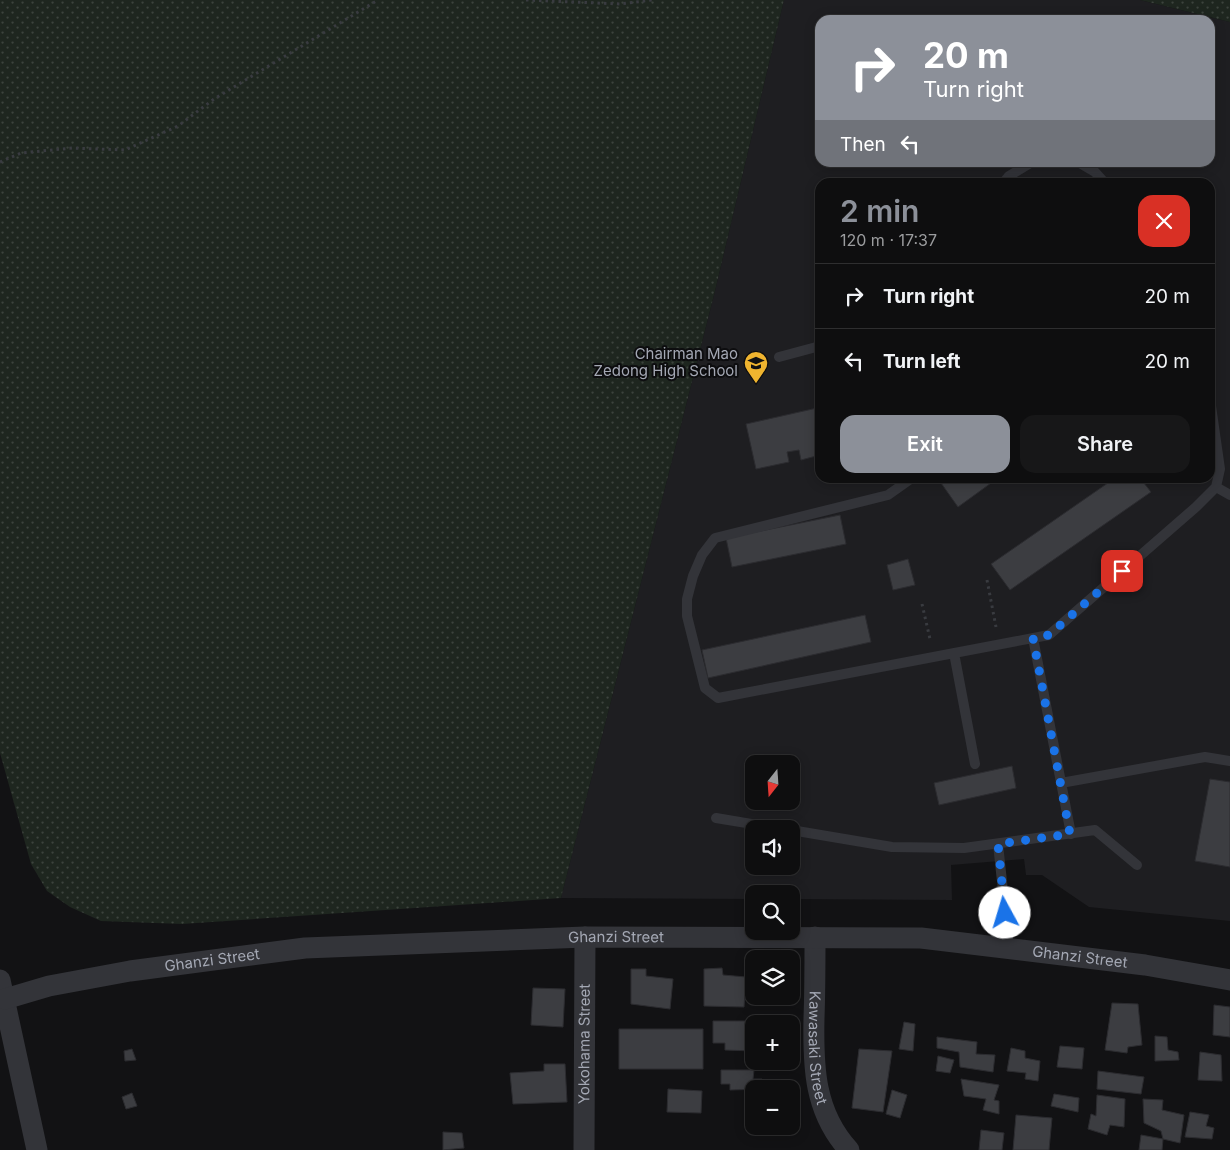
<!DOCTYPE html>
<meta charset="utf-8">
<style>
:root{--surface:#0e0e0f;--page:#171718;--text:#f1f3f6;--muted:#9b9c9e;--line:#2e2e2f;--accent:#8c9099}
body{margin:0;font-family:Inter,sans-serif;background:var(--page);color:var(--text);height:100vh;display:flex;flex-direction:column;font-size:19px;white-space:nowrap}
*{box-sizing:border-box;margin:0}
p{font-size:16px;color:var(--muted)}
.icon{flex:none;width:28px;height:28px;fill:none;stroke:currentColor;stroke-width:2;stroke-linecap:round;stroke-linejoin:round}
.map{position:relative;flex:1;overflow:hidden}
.side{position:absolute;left:815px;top:178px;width:400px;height:305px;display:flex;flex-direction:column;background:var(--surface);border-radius:15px;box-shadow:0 2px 12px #0003,0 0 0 1px var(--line)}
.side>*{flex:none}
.banner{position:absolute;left:815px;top:15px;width:400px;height:152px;border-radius:15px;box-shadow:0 2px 12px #0003,0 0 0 1px var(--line);background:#8c9099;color:#fff;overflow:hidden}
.needle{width:32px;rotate:197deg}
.buttons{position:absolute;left:745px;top:755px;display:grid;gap:10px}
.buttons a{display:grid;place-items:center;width:55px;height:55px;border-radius:10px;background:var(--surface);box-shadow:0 2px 12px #0003,0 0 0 1px var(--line);font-size:25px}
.pin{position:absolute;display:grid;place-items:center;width:42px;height:42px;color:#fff;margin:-21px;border-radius:10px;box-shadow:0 2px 8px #0006}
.me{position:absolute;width:55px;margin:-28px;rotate:354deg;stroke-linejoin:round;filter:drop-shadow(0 0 4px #0008)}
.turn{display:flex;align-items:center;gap:18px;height:105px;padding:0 25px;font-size:22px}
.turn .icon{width:65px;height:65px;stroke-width:2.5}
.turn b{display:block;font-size:35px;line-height:42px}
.then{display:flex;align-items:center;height:48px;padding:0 25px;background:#0003;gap:10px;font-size:19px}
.round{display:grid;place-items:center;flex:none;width:52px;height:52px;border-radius:15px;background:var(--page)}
.head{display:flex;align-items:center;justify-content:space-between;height:85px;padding:0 25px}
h1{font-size:30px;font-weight:600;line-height:38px;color:var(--accent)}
.button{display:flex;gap:10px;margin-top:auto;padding:10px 25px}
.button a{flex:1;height:58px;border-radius:15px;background:var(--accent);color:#fff;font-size:20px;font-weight:600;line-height:58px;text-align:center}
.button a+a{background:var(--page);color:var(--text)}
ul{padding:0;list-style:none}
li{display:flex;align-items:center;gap:15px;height:65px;padding:0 25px;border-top:1px solid var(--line)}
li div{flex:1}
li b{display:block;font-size:19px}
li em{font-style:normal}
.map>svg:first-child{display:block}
</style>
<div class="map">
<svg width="1230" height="1150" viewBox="0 0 1230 1150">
<defs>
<pattern id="grass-dots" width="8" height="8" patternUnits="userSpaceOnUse" patternTransform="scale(1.25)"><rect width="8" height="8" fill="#1e261f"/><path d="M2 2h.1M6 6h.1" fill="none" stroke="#3c433d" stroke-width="1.8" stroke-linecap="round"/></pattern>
</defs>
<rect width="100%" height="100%" fill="#121214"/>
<path fill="#1e1e21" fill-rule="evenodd" d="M784 0H1140L1230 22V921L1089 907 1042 875H1026L1024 859 951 865 952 900 791 899V894H754V899L561 898 715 291ZM820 20H1210V162H820ZM820 182H1210V478H820ZM754 764H791V801H754ZM754 829H791V866H754Z"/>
<path fill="url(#grass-dots)" d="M0 0H784L715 291 561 898 182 924 101 921 70 907 47 891 31 864 0 753Z
M1140 0H1230V22Z"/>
<path fill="#3c3d41" stroke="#2c2c30" d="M817 408 820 423V455L801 460 799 450 787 452 789 462 756 469 746 424Z
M948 478H998L958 507 941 483Z
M1115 478H1140L1151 492 1010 590 991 564Z
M840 515 846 544 732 567 726 538Z
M908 559 915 585 893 590 887 565Z
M865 615 871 642 708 678 702 650Z
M1012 766 1016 788 939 805 934 783Z
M1210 779 1230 782V867L1195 861Z
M748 965H754V985L750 986Z
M722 968 723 975 746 977 744 1007 704 1006V969Z
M631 969H646V976L673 979 670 1009 631 1004Z
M533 988 565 989 563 1027 531 1025Z
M1112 1003 1138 1004 1142 1045 1128 1047 1127 1053 1105 1050Z
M1214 1005 1230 1007V1037L1213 1035Z
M713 1021H746L747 1033 754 1034V1051L725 1050V1043H713Z
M904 1022 915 1024 913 1051 899 1049Z
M619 1029H703V1069H619Z
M1155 1036 1167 1037 1168 1050 1178 1052 1179 1060 1155 1061Z
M937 1037 977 1042 976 1054 995 1055 993 1072 960 1067 959 1052 937 1048Z
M1060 1046 1084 1048 1082 1069 1057 1067Z
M1011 1048 1025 1051V1058L1040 1061 1038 1081 1025 1079 1026 1073 1007 1071Z
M132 1049 136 1060 125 1061 124 1051Z
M859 1049 892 1051 883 1112 852 1108Z
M1200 1052 1221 1055 1222 1081 1198 1080Z
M938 1056 954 1060 950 1073 936 1071Z
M544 1064H565L567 1102 513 1104 510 1073 544 1071Z
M721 1070H754L753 1079H762L763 1089 730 1090V1084H721Z
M1098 1071 1144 1077 1141 1094 1097 1089Z
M961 1079 999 1085 994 1100 999 1101V1114L983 1110 986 1099 964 1096Z
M668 1089 702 1091 701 1113 667 1112Z
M892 1090 907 1095 900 1118 886 1114Z
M132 1093 137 1106 126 1109 122 1097Z
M1054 1094 1079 1098 1078 1112 1051 1106Z
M1097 1095 1125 1099 1124 1127 1110 1125 1107 1135 1088 1129 1091 1114 1096 1116Z
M1143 1099 1163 1100 1162 1110 1184 1115 1180 1143 1163 1139 1161 1131 1144 1123Z
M1190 1112 1209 1115 1206 1126 1214 1128 1212 1139 1185 1137Z
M1016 1115 1052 1118 1049 1150H1013Z
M981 1130 1004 1133 1002 1150H979Z
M443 1132 462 1133 464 1148 443 1150Z
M1141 1135 1163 1139 1162 1150H1139Z"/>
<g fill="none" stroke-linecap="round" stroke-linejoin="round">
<path stroke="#393b40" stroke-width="3" stroke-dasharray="2.5 4" stroke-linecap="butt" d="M526 0 620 4 652 0
M0 162 21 153 72 148 125 150 178 126 214 99 378 0
M987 580 996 627
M922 604 930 639"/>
<path stroke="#333439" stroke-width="10" d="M1078 162 1095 172 1104 182
M1004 182 1009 176 1032 162
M779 357 820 346
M912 478 888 495 715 538 702 555 693 576 687 599V616L705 688 718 698 1049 635 1196 507 1216 487 1220 469 1210 399
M1216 487 1230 495
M1033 638 1071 834
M954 653 975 764
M1061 783 1205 757 1230 761
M716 818 782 829
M791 830 892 847 964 848 1095 830 1137 865
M998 844 1009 947"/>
<g stroke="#333439" stroke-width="21">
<path id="s1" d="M815 937C815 964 815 991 814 1018 813 1066 814 1112 849 1150"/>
<path d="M0 980 37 1150"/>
<path id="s2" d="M5 999 49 986 130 971 305 948 585 937 921 938 1145 965 1230 980"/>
<path id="s3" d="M584 1150 585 937"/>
</g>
</g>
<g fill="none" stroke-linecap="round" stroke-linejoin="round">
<path stroke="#1a73e8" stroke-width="9" stroke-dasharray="0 16.2" d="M1005 913 998 844 1070 834 1033 638 1049 635 1122 571"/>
</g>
<defs>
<g id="school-pin" transform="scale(1.25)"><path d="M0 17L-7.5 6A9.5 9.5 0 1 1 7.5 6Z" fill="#efb42f" stroke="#0d0d0f"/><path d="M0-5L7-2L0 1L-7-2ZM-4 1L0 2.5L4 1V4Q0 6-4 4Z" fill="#111"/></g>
</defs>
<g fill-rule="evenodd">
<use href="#school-pin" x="756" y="363"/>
</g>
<g text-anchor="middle" stroke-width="4" stroke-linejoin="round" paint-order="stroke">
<g font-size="15" fill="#a4a8b4" stroke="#0d0d0f" text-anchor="end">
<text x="738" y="359">Chairman Mao<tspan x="738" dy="17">Zedong High School</tspan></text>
</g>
<g font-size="15" fill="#a4a8b4" stroke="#0d0d0f">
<text dy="5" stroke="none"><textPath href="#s2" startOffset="616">Ghanzi Street</textPath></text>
<text dy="5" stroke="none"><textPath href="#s2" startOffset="1081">Ghanzi Street</textPath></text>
<text dy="5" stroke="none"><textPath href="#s2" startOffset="211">Ghanzi Street</textPath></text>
<text dy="5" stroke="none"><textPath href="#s3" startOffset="106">Yokohama Street</textPath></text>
<text dy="5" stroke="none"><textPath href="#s1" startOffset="111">Kawasaki Street</textPath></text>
</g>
</g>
</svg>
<div class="buttons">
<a><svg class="needle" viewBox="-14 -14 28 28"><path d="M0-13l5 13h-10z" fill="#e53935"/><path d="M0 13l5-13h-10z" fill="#9b9c9e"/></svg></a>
<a><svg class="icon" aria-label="sound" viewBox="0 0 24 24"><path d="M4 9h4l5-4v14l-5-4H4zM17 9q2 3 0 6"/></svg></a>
<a><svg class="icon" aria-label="search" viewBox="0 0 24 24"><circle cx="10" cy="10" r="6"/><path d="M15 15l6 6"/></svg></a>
<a><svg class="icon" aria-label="layers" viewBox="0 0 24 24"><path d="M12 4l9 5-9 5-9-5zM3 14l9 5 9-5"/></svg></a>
<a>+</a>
<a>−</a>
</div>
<div class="pin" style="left:1122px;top:571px;background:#d93025"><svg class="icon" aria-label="arrive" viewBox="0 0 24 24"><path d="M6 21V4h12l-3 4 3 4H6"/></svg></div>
<svg class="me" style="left:1005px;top:913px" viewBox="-20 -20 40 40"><circle r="19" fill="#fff"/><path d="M0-13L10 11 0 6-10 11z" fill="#1a73e8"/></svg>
<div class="banner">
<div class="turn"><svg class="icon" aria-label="right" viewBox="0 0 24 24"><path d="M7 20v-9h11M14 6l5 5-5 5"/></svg><div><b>20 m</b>Turn right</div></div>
<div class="then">Then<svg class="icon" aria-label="left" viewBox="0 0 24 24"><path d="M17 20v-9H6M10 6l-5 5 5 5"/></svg></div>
</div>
<section class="side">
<div class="head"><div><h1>2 min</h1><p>120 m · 17:37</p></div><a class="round" style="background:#d93025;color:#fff"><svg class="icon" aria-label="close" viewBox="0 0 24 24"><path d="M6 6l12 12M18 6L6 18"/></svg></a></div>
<ul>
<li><svg class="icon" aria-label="right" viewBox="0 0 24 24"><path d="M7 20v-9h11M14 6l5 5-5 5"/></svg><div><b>Turn right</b></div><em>20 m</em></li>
<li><svg class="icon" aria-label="left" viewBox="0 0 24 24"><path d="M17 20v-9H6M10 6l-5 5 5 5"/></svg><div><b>Turn left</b></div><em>20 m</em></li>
</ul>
<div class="button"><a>Exit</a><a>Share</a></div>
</section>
</div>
